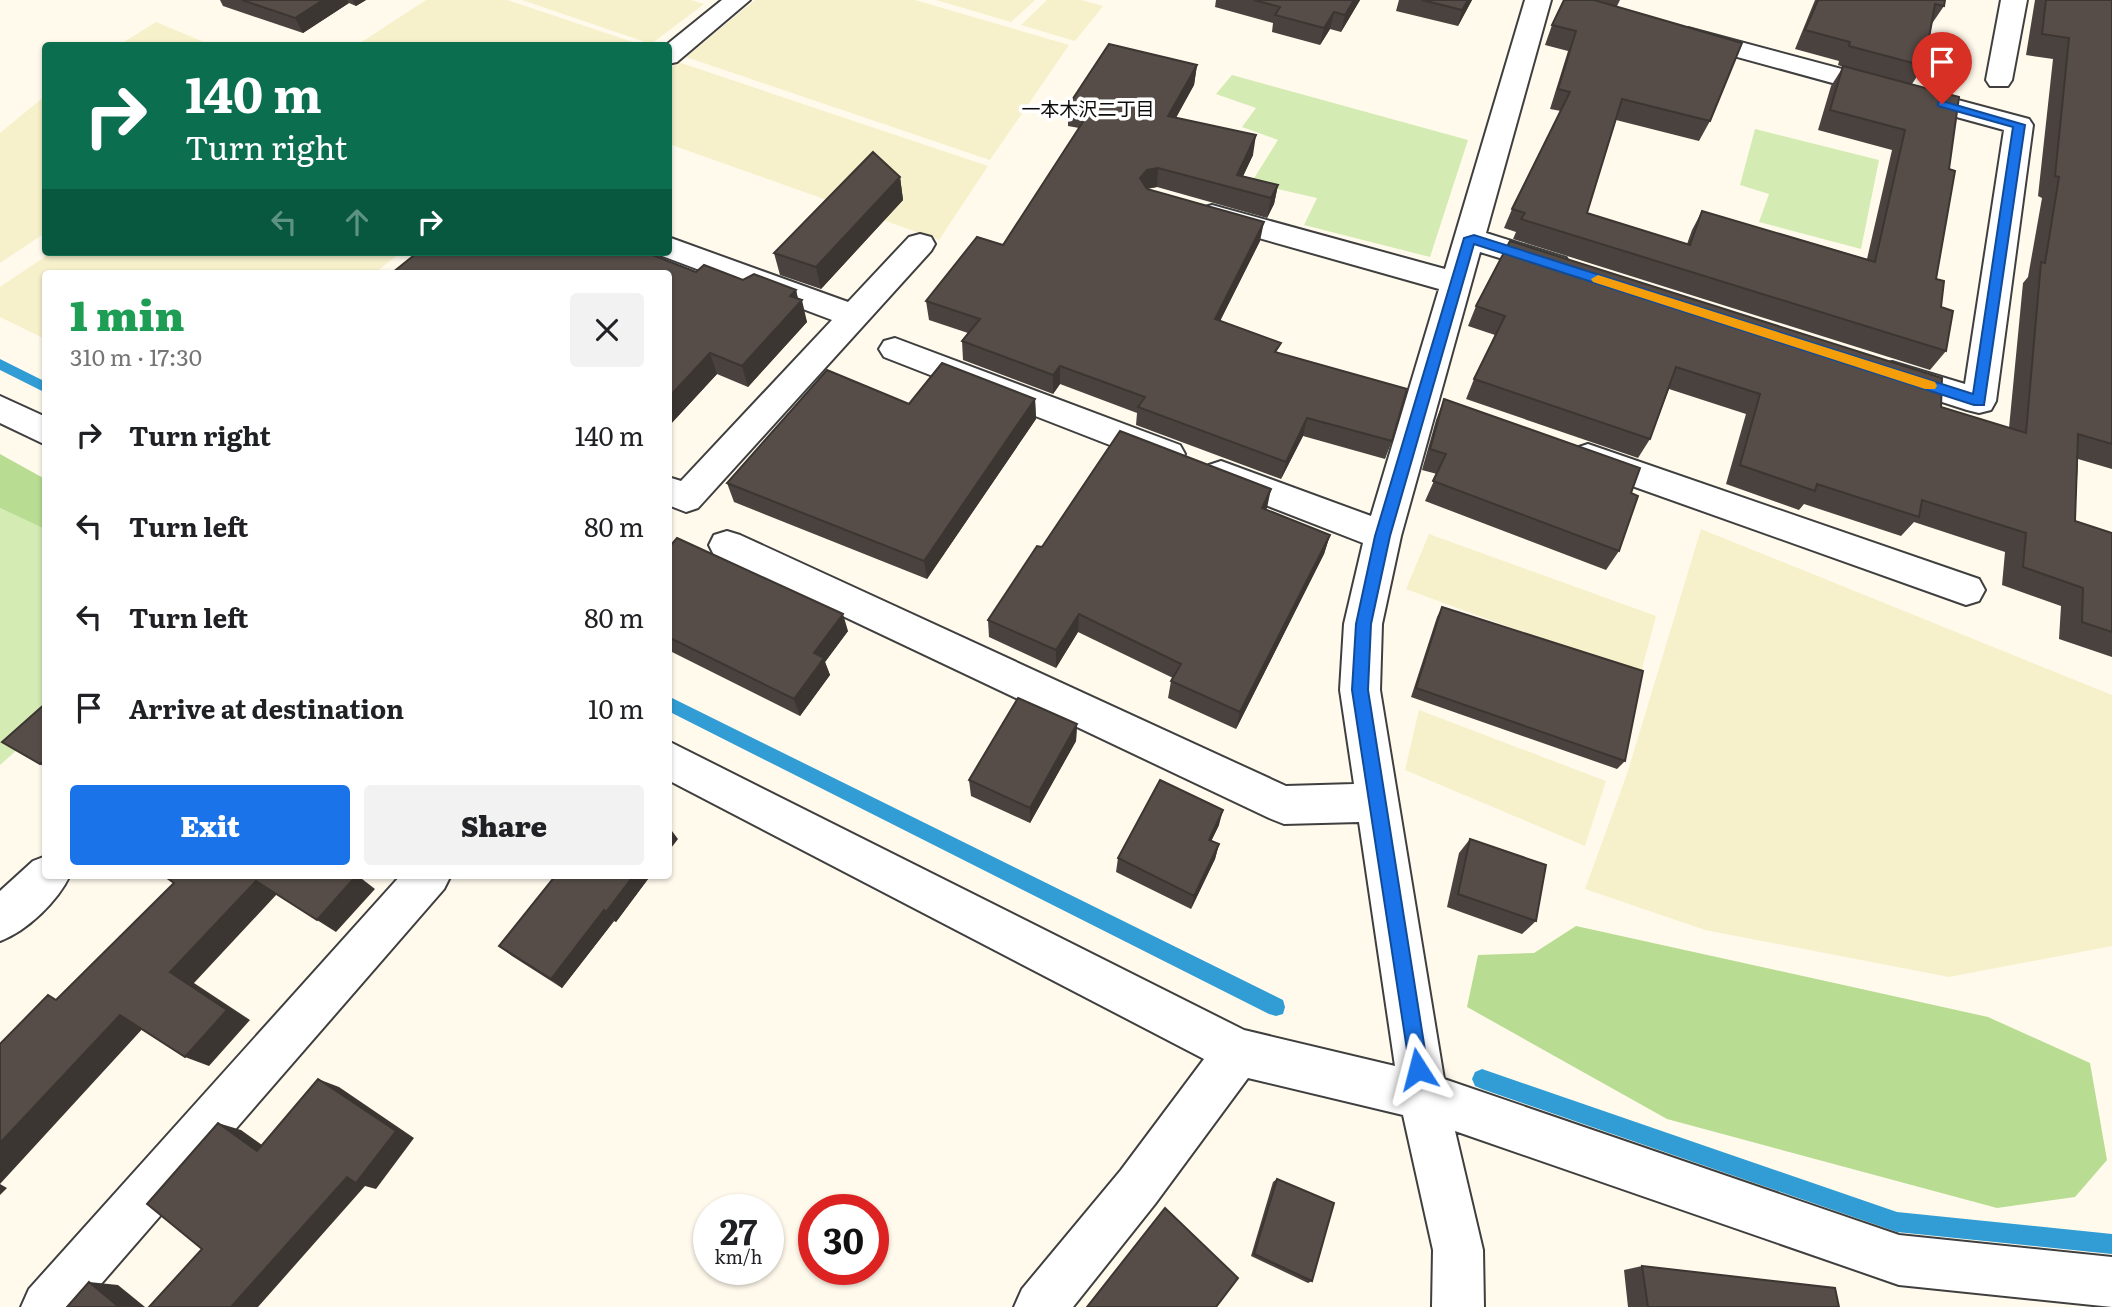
<!DOCTYPE html>
<meta charset="utf-8">
<style>
:root{--surface:#fff;--page:#f2f2f2;--text:#202124;--muted:#757577;--accent:#1a73e8}
body{margin:0;font-family:Literata,"Noto Sans JP",serif;background:var(--page);color:var(--text);height:100vh;display:flex;flex-direction:column;font-size:26px;white-space:nowrap}
*{box-sizing:border-box;margin:0}
p{font-size:23px;color:var(--muted)}
.icon{flex:none;width:38px;height:38px;fill:none;stroke:currentColor;stroke-width:2;stroke-linecap:round;stroke-linejoin:round}
.map{position:relative;flex:1;overflow:hidden}
.sheet{position:absolute;left:42px;top:270px;width:630px;height:609px;display:flex;flex-direction:column;background:var(--surface);border-radius:7px;box-shadow:0 2px 5px #0004}
.sheet>*{flex:none}
.banner{position:absolute;left:42px;top:42px;width:630px;height:214px;border-radius:7px;box-shadow:0 2px 5px #0004;background:#0b6e4f;color:#fff;overflow:hidden}
.speed{position:absolute;left:693px;top:1194px;display:flex;gap:14px;font-size:35px;font-weight:700;text-align:center}
.speed>*{display:grid;place-content:center;width:91px;height:91px;border-radius:50%;background:var(--surface);box-shadow:0 2px 5px #0004;line-height:1}
.speed small{font-size:18px;font-weight:400}
.speed .limit{border:10px solid #d22;background:#fff;color:#111}
.pin{position:absolute;display:grid;place-items:center;width:60px;height:60px;color:#fff;margin:-72px -30px;border-radius:50% 50% 50% 0;rotate:-45deg;box-shadow:0 0 7px #0007}
.pin .icon{rotate:45deg}
.me{position:absolute;width:77px;margin:-38px;rotate:351deg;stroke-linejoin:round;filter:drop-shadow(0 0 5px #0008)}
.turn{display:flex;align-items:center;gap:24px;height:147px;padding:0 28px;font-size:32px}
.turn .icon{width:91px;height:91px;stroke-width:2.5}
.turn b{display:block;font-size:49px;line-height:60px}
.lanes{display:flex;align-items:center;height:66px;padding:0 28px;background:#0003;justify-content:center;gap:35px;direction:ltr}
.lanes .off{opacity:.35}
.round{display:grid;place-items:center;flex:none;width:74px;height:74px;border-radius:7px;background:var(--page)}
.overview{display:flex;align-items:center;justify-content:space-between;height:119px;padding:0 28px}
h1{font-size:42px;font-weight:800;line-height:52px;color:#1e9e55}
.button{display:flex;gap:14px;margin-top:auto;padding:14px 28px}
.button a{flex:1;height:80px;border-radius:7px;background:var(--accent);color:#fff;font-size:28px;font-weight:800;line-height:80px;text-align:center}
.button a+a{background:var(--page);color:var(--text)}
ul{padding:0;list-style:none}
li{display:flex;align-items:center;gap:21px;height:91px;padding:0 28px}
li div{flex:1}
li b{display:block;font-size:26px}
li em{font-style:normal}
.map>svg:first-child{display:block}
</style>
<div class="map">
<svg width="2112" height="1307" viewBox="0 0 2112 1307">
<rect width="100%" height="100%" fill="#fffaec"/>
<path fill="#f6f0cb" d="M426 0H507L642 45H357Z
M522 0H691L704 4 651 44Z
M755 0H915L1069 45 990 160 686 57Z
M936 0H1035L1011 22Z
M1047 0H1081L1103 6 1075 41 1021 25Z
M156 22 211 45H119Z
M678 62 988 166 939 240 669 144V70Z
M45 96V233L0 263V133Z
M52 252H401L375 273H46L45 339 0 317V287Z
M1701 529 2112 695V946L1949 977 1705 930 1585 889 1627 774Z
M1429 534 1656 616 1640 676 1406 589Z
M1419 710 1606 781 1585 846 1405 770Z"/>
<path fill="#d4ebb4" d="M1232 75 1468 140 1430 257 1304 225 1317 198 1251 183 1278 140 1242 127 1256 108 1216 94Z
M1755 129 1879 160 1861 249 1759 222 1769 194 1740 185Z
M0 508 46 529 45 725 0 765Z"/>
<path fill="#b8dd92" d="M0 454 45 479V529L0 508Z
M1576 926 1988 1017 2090 1063 2107 1160 2075 1197 1997 1208 1667 1119 1467 1007 1478 955 1534 953Z"/>
<g fill="none" stroke-linecap="round" stroke-linejoin="round">
<path fill="#319dd4" fill-rule="evenodd" d="M0 359 46 382V393L0 370Z
M668 696 1283 1000 1285 1007 1283 1014 1276 1016 1269 1014 668 711Z
M1482 1069 1897 1212 2112 1234V1254L1897 1232 1482 1089 1475 1086 1472 1079 1475 1072Z"/>
<g stroke="#3f3f3f" stroke-width="4">
<path id="minor" d="M722 0H750L677 62 668 64V46H665Z
M1525 0H1551L1486 233 1566 258 1570 265 1566 272 1555 275 1480 252 1401 536 1382 624 1380 690 1444 1079 1899 1235 2112 1257V1307L1899 1285 1455 1131 1483 1250 1484 1307H1432L1433 1250 1403 1115 1248 1078 1155 1204 1073 1307H1014L1022 1289 1121 1170 1204 1059 668 780V741L1244 1030 1395 1066 1359 822 1284 824 1269 818 714 555 709 545 714 535 727 531 740 535 1286 786 1354 784 1340 690 1344 624 1363 543 1209 483 1204 474 1209 465 1221 461 1371 516 1439 289 1202 222 1197 215 1202 208 1212 205 1445 269Z
M2001 0H2027L2012 80 2008 86H1990L1986 80Z
M1688 28 2029 119 2033 125 1996 401 1991 410 1979 413 1967 410 1880 382 1876 374 1880 366 1892 362 1965 384 2004 130 1679 41 1675 36 1679 31Z
M920 234 931 237 935 244 931 251 698 508 686 512 668 505V477L681 481 832 320 657 254 656 252H668V237L848 302 909 237Z
M895 338 1180 445 1185 454 1180 463 1168 467 1156 463 884 357 879 349 884 341Z
M0 396 46 417V445L0 423Z
M1588 444 1979 579 1985 590 1979 601 1966 605 1576 466 1571 457 1576 448Z
M46 856V875H70C58 901 27 931 0 941V891L33 861Z
M401 875H451L444 889 81 1307H21L29 1289Z"/>
</g>
<use href="#minor" fill="#fff" fill-rule="evenodd"/>
</g>
<path fill="#4a423e" d="M220 0H366L356 6 349 3 303 33 223 6Z
M1216 0H1360L1341 32 1330 29 1320 45 1272 32 1273 23 1215 7Z
M1399 0H1472L1458 26 1396 11Z
M1564 0H1620L1617 6 1710 121 1699 141 1616 120 1587 213 1687 244 1692 230 1702 211 1867 259 1892 150 1818 130 1831 86 1843 67 1838 65 1839 61 1795 49 1815 0H1945L1944 6 1931 25 1924 66 1912 84 1949 169 1936 279 1941 307 1946 351 1930 370 1513 239 1516 232 1504 228 1512 209 1561 111 1550 109 1568 51 1545 45 1552 25Z
M2035 0H2112V469L2078 459 2075 521 2112 533V657L2059 639 2061 606 2002 585 2005 552 1914 522 1901 536 1804 504 1799 510 1726 484 1746 414 1669 389 1650 439 1638 458 1466 399 1474 379 1495 335 1468 326 1476 306 1941 407 2009 428 2023 283 2028 277 2042 198 2038 196 2053 59 2026 55Z
M1197 65 1194 85 1176 118 1253 155 1243 176 1278 185 1274 204 1267 218 1157 187 1147 189 1260 241 1220 321 1278 353 1392 441 1385 459 1303 436 1281 479 1136 425 1137 413 1060 384 1053 394 963 360 962 341 968 333 929 320 926 301 1003 245 1079 128 1068 126V106Z
M900 177 903 200 821 289 780 275 774 253Z
M696 272 796 290 798 299 807 322 748 387 717 374 668 427V273Z
M1035 399 1036 419 927 579 734 502 727 483 909 404Z
M1444 399 1631 493 1619 551 1606 570 1425 501 1437 474 1422 470 1436 420Z
M1266 510 1330 535 1324 554 1236 729 1168 698 1171 681 1173 678 1078 632 1056 668 989 637 988 620 1042 547Z
M668 543 848 631 825 662 830 675 800 716 668 650Z
M1442 607 1625 761 1617 769 1411 697 1437 617Z
M1077 724 1076 741 1030 823 971 796 969 780Z
M1219 825 1211 841 1219 844 1215 859 1191 909 1116 872 1118 858Z
M1470 839 1536 921 1522 934 1447 907 1459 853Z
M556 875H651L616 922 614 921 562 988 512 956 499 946Z
M1277 1179 1312 1281 1308 1283 1251 1256 1273 1182Z
M1642 1266 1839 1307H1628L1624 1270Z"/>
<path fill="#3c3632" d="M323 0H347L349 3 303 33 295 18Z
M353 0H366L356 6Z
M1354 0H1360L1341 32 1345 15Z
M1468 0H1472L1458 26 1462 10Z
M1334 12 1330 29 1320 45 1324 28Z
M1197 65 1194 85 1166 135 1168 116Z
M1256 135 1253 155 1237 189V175Z
M1158 168 1157 187 1145 189 1140 178 1147 170Z
M900 177 903 200 821 289 816 267Z
M1278 185 1274 204 1267 218 1271 198Z
M1264 222 1260 241 1212 337 1215 319Z
M796 290 799 304 802 300 807 322 748 387 742 366 790 296Z
M710 353 717 374 668 427V398Z
M1060 366V384L1053 394V375Z
M1035 399 1036 419 927 579 924 561Z
M1307 418 1303 436 1281 479 1286 462Z
M1271 489 1267 508 1258 527 1262 508Z
M1330 535 1324 554 1236 729 1240 712Z
M843 614 848 631 825 662 830 675 800 716 794 699 814 653Z
M1079 614 1078 632 1056 668V650Z
M1077 724 1076 741 1030 823V808Z
M46 759V768L40 764Z
M1223 810 1219 825 1205 854 1209 840Z
M669 827 678 839 668 852V828Z
M1219 844 1215 859 1191 909 1194 896Z
M357 875 375 889 336 932 317 920Z
M634 875H651L616 922 606 912Z
M256 881 277 894 194 983 250 1020 209 1066 185 1057 170 972Z
M604 910 614 921 562 988 551 979Z
M120 1015 146 1025 0 1184 7 1188 0 1195V1143Z
M318 1079 339 1087 414 1138 376 1189 365 1186 258 1307H231Z
M218 1123 241 1130 280 1158 257 1151Z
M89 1282 118 1285 145 1307H119Z"/>
<path fill="#564d48" stroke="#3c3632" stroke-width="2" d="M242 0H323L295 18Z
M1254 0H1354L1345 15 1334 12 1324 28 1275 15 1280 7Z
M1422 0H1468L1462 10Z
M1564 0H1594L1742 43 1710 121 1622 99 1587 213 1690 245 1702 211 1875 262 1905 130 1830 110 1843 66 1959 97 1949 169 1955 171 1936 279 1944 281 1941 307 1953 311 1946 351 1521 219 1525 213 1512 209 1570 92 1558 89 1576 31 1552 25Z
M1818 0H1945L1944 6 1935 4 1924 66 1849 46 1850 42 1805 30Z
M2046 0H2112V444L2078 434 2075 521 2112 533V632L2082 622 2083 588 2023 567 2026 533 1922 500 1919 517 1817 484 1815 491 1740 465 1760 394 1676 367 1650 439 1474 379 1505 316 1476 306 1510 241 1942 378 1941 407 2026 433 2041 262 2045 263 2059 177 2055 176 2069 38 2042 34Z
M1109 44 1197 65 1168 116 1256 135 1237 175 1278 185 1271 198 1158 168 1147 170 1140 178 1147 189 1264 222 1215 319 1281 343 1275 352 1407 389 1392 441 1307 418 1286 462 1138 407 1145 397 1060 366 1053 375 962 341 980 319 926 301 977 237 1003 245 1090 111 1068 106Z
M873 152 900 177 816 267 774 253Z
M418 252H645L696 272 704 265 743 280 754 274 796 290 790 296 802 300 742 366 710 353 668 398V273H392Z
M942 363 1035 399 924 561 727 483 827 370 909 404Z
M1444 399 1640 468 1631 493 1638 496 1619 551 1433 481 1446 454 1430 449Z
M1120 431 1271 489 1262 508 1330 535 1240 712 1171 681 1181 664 1079 614 1056 650 988 620 1037 546 1042 547Z
M677 538 843 614 814 653 824 658 794 699 668 637V543L671 545Z
M1442 607 1643 671 1625 761 1416 688Z
M1018 698 1077 724 1030 808 969 780Z
M46 703V759L40 764 2 742Z
M1160 780 1223 810 1209 840 1219 844 1194 896 1118 858Z
M1470 839 1546 865 1536 921 1458 894Z
M163 875H357L317 920 256 881 170 972 227 1010 185 1057 120 1015 0 1143V1044L48 995 56 1000 174 883Z
M556 875H634L606 912 604 910 551 979 499 946Z
M318 1079 396 1131 356 1183 347 1177 231 1307H149L202 1249 147 1204 218 1123 257 1151Z
M1277 1179 1334 1203 1312 1281 1254 1254Z
M1165 1208 1238 1278 1216 1307H1087Z
M1642 1266 1835 1288 1839 1307H1648Z
M89 1282 119 1307H67Z"/>
<path fill="#1a73e8" stroke="#114b97" stroke-width="2" d="M1942 101 2025 125 1984 405H1974L1474 244 1390 536 1371 624 1368 690 1428 1069 1425 1076 1418 1079 1411 1076 1352 690 1356 624 1375 536 1464 238 1474 235 1973 394 2013 127 1938 106V102Z"/>
<path fill="#f59e0b" d="M1598 275 1935 382 1937 386 1935 389H1925L1593 282 1591 279Z"/>
<g text-anchor="middle" stroke-width="7" stroke-linejoin="round" paint-order="stroke">
<g font-size="19" fill="#0c0c0c" stroke="#fff">
<text x="1088" y="116">一本木沢二丁目</text>
</g>
</g>
</svg>
<div class="speed"><div>27<small>km/h</small></div><div class="limit">30</div></div>
<div class="pin" style="left:1942px;top:104px;background:#d93025"><svg class="icon" aria-label="arrive" viewBox="0 0 24 24"><path d="M6 21V4h12l-3 4 3 4H6"/></svg></div>
<svg class="me" style="left:1418px;top:1069px" viewBox="-20 -20 40 40"><path d="M0-17L14 15 0 8-14 15z" fill="#1a73e8" stroke="#fff" stroke-width="4"/></svg>
<div class="banner">
<div class="turn"><svg class="icon" aria-label="right" viewBox="0 0 24 24"><path d="M7 20v-9h11M14 6l5 5-5 5"/></svg><div><b>140 m</b>Turn right</div></div>
<div class="lanes"><svg class="icon off" aria-label="left" viewBox="0 0 24 24"><path d="M17 20v-9H6M10 6l-5 5 5 5"/></svg><svg class="icon off" aria-label="ahead" viewBox="0 0 24 24"><path d="M12 20V5M6 11l6-6 6 6"/></svg><svg class="icon" aria-label="right" viewBox="0 0 24 24"><path d="M7 20v-9h11M14 6l5 5-5 5"/></svg></div>
</div>
<section class="sheet">
<div class="overview"><div><h1>1 min</h1><p>310 m · 17:30</p></div><a class="round"><svg class="icon" aria-label="close" viewBox="0 0 24 24"><path d="M6 6l12 12M18 6L6 18"/></svg></a></div>
<ul>
<li><svg class="icon" aria-label="right" viewBox="0 0 24 24"><path d="M7 20v-9h11M14 6l5 5-5 5"/></svg><div><b>Turn right</b></div><em>140 m</em></li>
<li><svg class="icon" aria-label="left" viewBox="0 0 24 24"><path d="M17 20v-9H6M10 6l-5 5 5 5"/></svg><div><b>Turn left</b></div><em>80 m</em></li>
<li><svg class="icon" aria-label="left" viewBox="0 0 24 24"><path d="M17 20v-9H6M10 6l-5 5 5 5"/></svg><div><b>Turn left</b></div><em>80 m</em></li>
<li><svg class="icon" aria-label="arrive" viewBox="0 0 24 24"><path d="M6 21V4h12l-3 4 3 4H6"/></svg><div><b>Arrive at destination</b></div><em>10 m</em></li>
</ul>
<div class="button"><a>Exit</a><a>Share</a></div>
</section>
</div>
